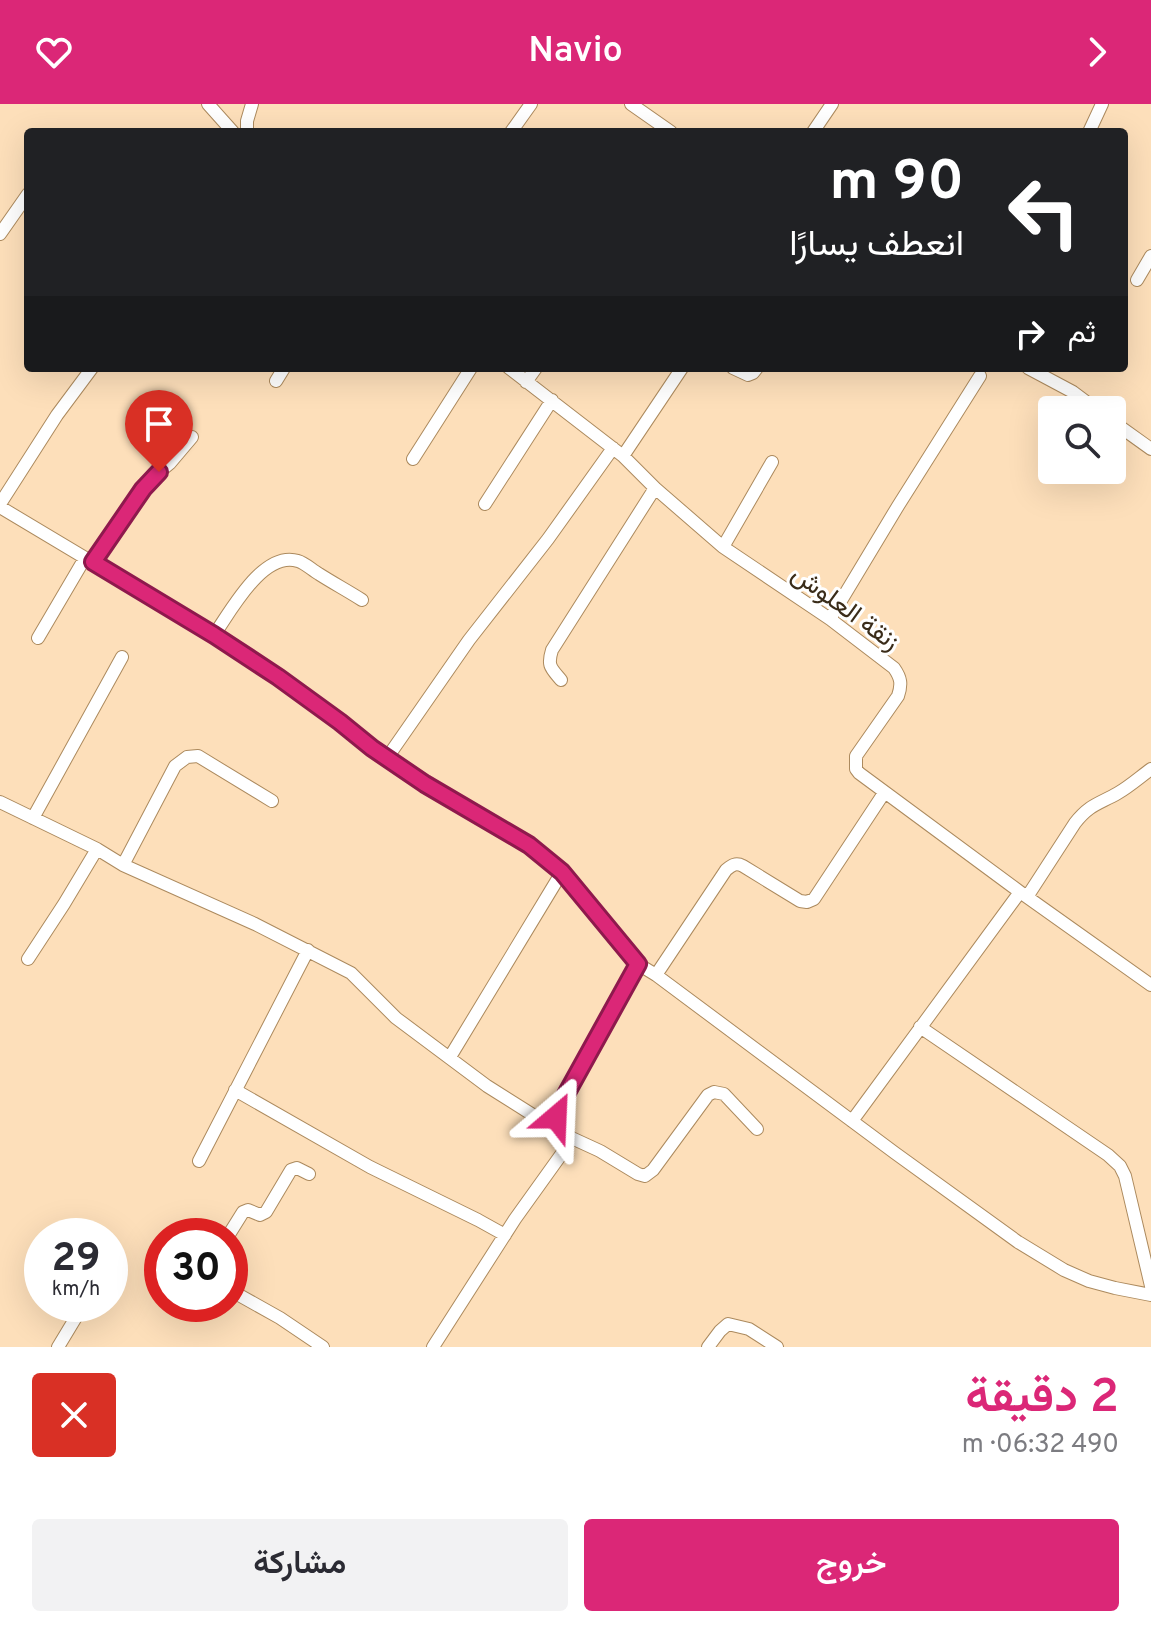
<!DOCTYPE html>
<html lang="ar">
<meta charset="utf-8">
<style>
:root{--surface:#fff;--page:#f2f2f3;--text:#2b2b33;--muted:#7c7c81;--accent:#db2777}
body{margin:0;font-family:Overpass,Vazirmatn,sans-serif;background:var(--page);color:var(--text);direction:rtl;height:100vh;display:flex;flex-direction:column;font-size:30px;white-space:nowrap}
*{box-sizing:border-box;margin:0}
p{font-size:26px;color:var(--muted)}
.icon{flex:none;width:44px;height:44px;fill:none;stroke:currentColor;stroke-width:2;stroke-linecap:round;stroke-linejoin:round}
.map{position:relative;height:1243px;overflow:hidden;direction:ltr}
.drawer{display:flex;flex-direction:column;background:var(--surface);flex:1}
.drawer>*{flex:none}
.guide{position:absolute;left:24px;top:24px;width:1104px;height:244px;border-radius:8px;box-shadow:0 8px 32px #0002;direction:rtl;background:#202124;color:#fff;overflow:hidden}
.tools{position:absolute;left:1038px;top:292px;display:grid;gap:16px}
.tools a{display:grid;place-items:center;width:88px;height:88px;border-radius:8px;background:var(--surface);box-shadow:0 8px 32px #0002;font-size:40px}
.speed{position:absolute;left:24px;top:1114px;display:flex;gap:16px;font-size:40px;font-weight:700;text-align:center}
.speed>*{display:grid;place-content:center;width:104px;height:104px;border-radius:50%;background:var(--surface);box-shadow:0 8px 32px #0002;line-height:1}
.speed small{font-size:20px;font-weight:400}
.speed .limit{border:12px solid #d22;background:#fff;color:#111}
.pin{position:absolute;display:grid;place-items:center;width:68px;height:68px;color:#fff;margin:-82px -34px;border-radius:50% 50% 50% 0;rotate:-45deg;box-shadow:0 0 8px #0007}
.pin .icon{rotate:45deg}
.me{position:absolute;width:88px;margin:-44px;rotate:26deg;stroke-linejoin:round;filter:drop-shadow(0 0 6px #0008)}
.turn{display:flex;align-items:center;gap:28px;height:168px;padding:0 32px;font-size:36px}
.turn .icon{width:104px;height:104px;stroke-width:2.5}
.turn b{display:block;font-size:56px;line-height:68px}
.then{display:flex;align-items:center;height:76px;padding:0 32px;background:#0003;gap:16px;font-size:30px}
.round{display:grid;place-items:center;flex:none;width:84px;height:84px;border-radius:8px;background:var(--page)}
.headline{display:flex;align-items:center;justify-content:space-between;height:136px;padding:0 32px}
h1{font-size:48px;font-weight:600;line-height:60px;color:var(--accent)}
.cta{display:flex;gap:16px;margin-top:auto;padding:16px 32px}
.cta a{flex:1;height:92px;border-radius:8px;background:var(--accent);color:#fff;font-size:32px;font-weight:600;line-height:92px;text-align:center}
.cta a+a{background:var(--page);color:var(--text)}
header{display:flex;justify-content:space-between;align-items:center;height:104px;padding:0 32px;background:var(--accent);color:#fff;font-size:36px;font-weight:600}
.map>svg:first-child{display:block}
</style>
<header><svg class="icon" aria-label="forward" viewBox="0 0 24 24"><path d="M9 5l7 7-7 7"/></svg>Navio<svg class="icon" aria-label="heart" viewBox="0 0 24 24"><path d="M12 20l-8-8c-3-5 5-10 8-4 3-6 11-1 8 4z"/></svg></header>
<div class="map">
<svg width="1151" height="1243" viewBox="0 0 1151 1243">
<rect width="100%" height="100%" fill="#fddfba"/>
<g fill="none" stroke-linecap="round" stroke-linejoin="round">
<g stroke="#ac8a5e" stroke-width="14">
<path id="street" d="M208 0 233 28
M631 0 671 28
M247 28V17L252 0
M511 28 531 0
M813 28 832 0
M1089 28 1102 0
M0 130 28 90
M1137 176 1151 152
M509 264 623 352 655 384 723 443 830 515 894 564C901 574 902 580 898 592L856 652V665L859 669 1020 788 1151 881
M733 264 748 271 753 269 757 264
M1028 264 1073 288 1097 306
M276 277 284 264
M526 278 536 264
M1112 317 1151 345
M623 352 682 264
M413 355 471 264
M0 400 57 311 92 264
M485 400 552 296
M0 403 214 531 278 573 340 618 372 644 425 680 529 741 562 768 638 860 656 871 895 1049 1018 1138 1064 1166 1089 1177 1115 1184 1151 1191
M723 443 772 358
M93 458 143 385 153 373 170 359 192 333
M830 515 898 402 980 272
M214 531C231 507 263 446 298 457 305 459 312 466 319 470 333 479 348 487 362 496
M38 534 85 454
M561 576C551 564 547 562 552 546L655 384
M387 654 469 536 548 435 613 344
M0 698 97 745 123 761 255 820 351 869 396 914 487 982 563 1030 600 1047 638 1070 645 1072 653 1066 708 991 714 988 724 990 757 1025
M33 714 122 553
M123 761 175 662 187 653 198 652 272 697
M1027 793 1075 719C1090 700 1099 700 1118 689 1130 682 1140 673 1151 665
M28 855 64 800 97 745
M656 871 726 766C731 762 735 758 743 762L800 797 807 798 814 795 884 689
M920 923 1108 1051 1120 1062 1125 1072 1151 1182
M450 953 562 768
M235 986 370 1063 478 1116 505 1131
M852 1017 1020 788
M199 1057 308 846
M228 1132 243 1108 248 1106 260 1111 266 1108 291 1066 297 1064 309 1070
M230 1186 280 1214 323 1243
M58 1243 84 1200
M433 1243 515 1115 563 1048C571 1028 551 1027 559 1003L638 860
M708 1243 720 1227 728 1220 749 1225 777 1243"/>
</g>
<use href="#street" stroke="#fff" stroke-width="12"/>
</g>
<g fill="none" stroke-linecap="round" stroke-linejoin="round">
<g stroke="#8e194d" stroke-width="20">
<path id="route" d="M159 368 143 385 93 458 214 531 278 573 340 618 372 644 425 680 529 741 562 768 638 860 559 1003 556 1013"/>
</g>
<use href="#route" stroke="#db2777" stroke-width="14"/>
</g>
<g text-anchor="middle" stroke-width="6" stroke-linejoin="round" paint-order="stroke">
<g font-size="26" fill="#3a2c19" stroke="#fff">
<text transform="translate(846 503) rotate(36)" y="9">زنقة العلوش</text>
</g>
</g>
</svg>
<div class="tools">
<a><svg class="icon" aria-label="search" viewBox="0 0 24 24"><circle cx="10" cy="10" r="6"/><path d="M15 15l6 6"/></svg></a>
</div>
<div class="speed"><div>29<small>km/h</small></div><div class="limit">30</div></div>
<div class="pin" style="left:159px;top:368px;background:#d93025"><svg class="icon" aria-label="arrive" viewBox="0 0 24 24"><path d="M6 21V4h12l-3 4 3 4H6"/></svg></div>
<svg class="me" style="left:556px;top:1013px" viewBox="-20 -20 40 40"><path d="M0-17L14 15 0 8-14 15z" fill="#db2777" stroke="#fff" stroke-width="4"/></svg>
<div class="guide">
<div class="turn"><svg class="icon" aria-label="left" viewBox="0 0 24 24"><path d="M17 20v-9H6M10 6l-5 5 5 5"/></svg><div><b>90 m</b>انعطف يسارًا</div></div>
<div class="then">ثم<svg class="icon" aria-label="right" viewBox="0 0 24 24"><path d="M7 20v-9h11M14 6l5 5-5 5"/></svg></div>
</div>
</div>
<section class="drawer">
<div class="headline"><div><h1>2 دقيقة</h1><p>490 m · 06:32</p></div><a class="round" style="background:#d93025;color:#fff"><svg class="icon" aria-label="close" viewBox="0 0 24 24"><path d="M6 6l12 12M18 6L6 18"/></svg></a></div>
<div class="cta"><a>خروج</a><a>مشاركة</a></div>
</section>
